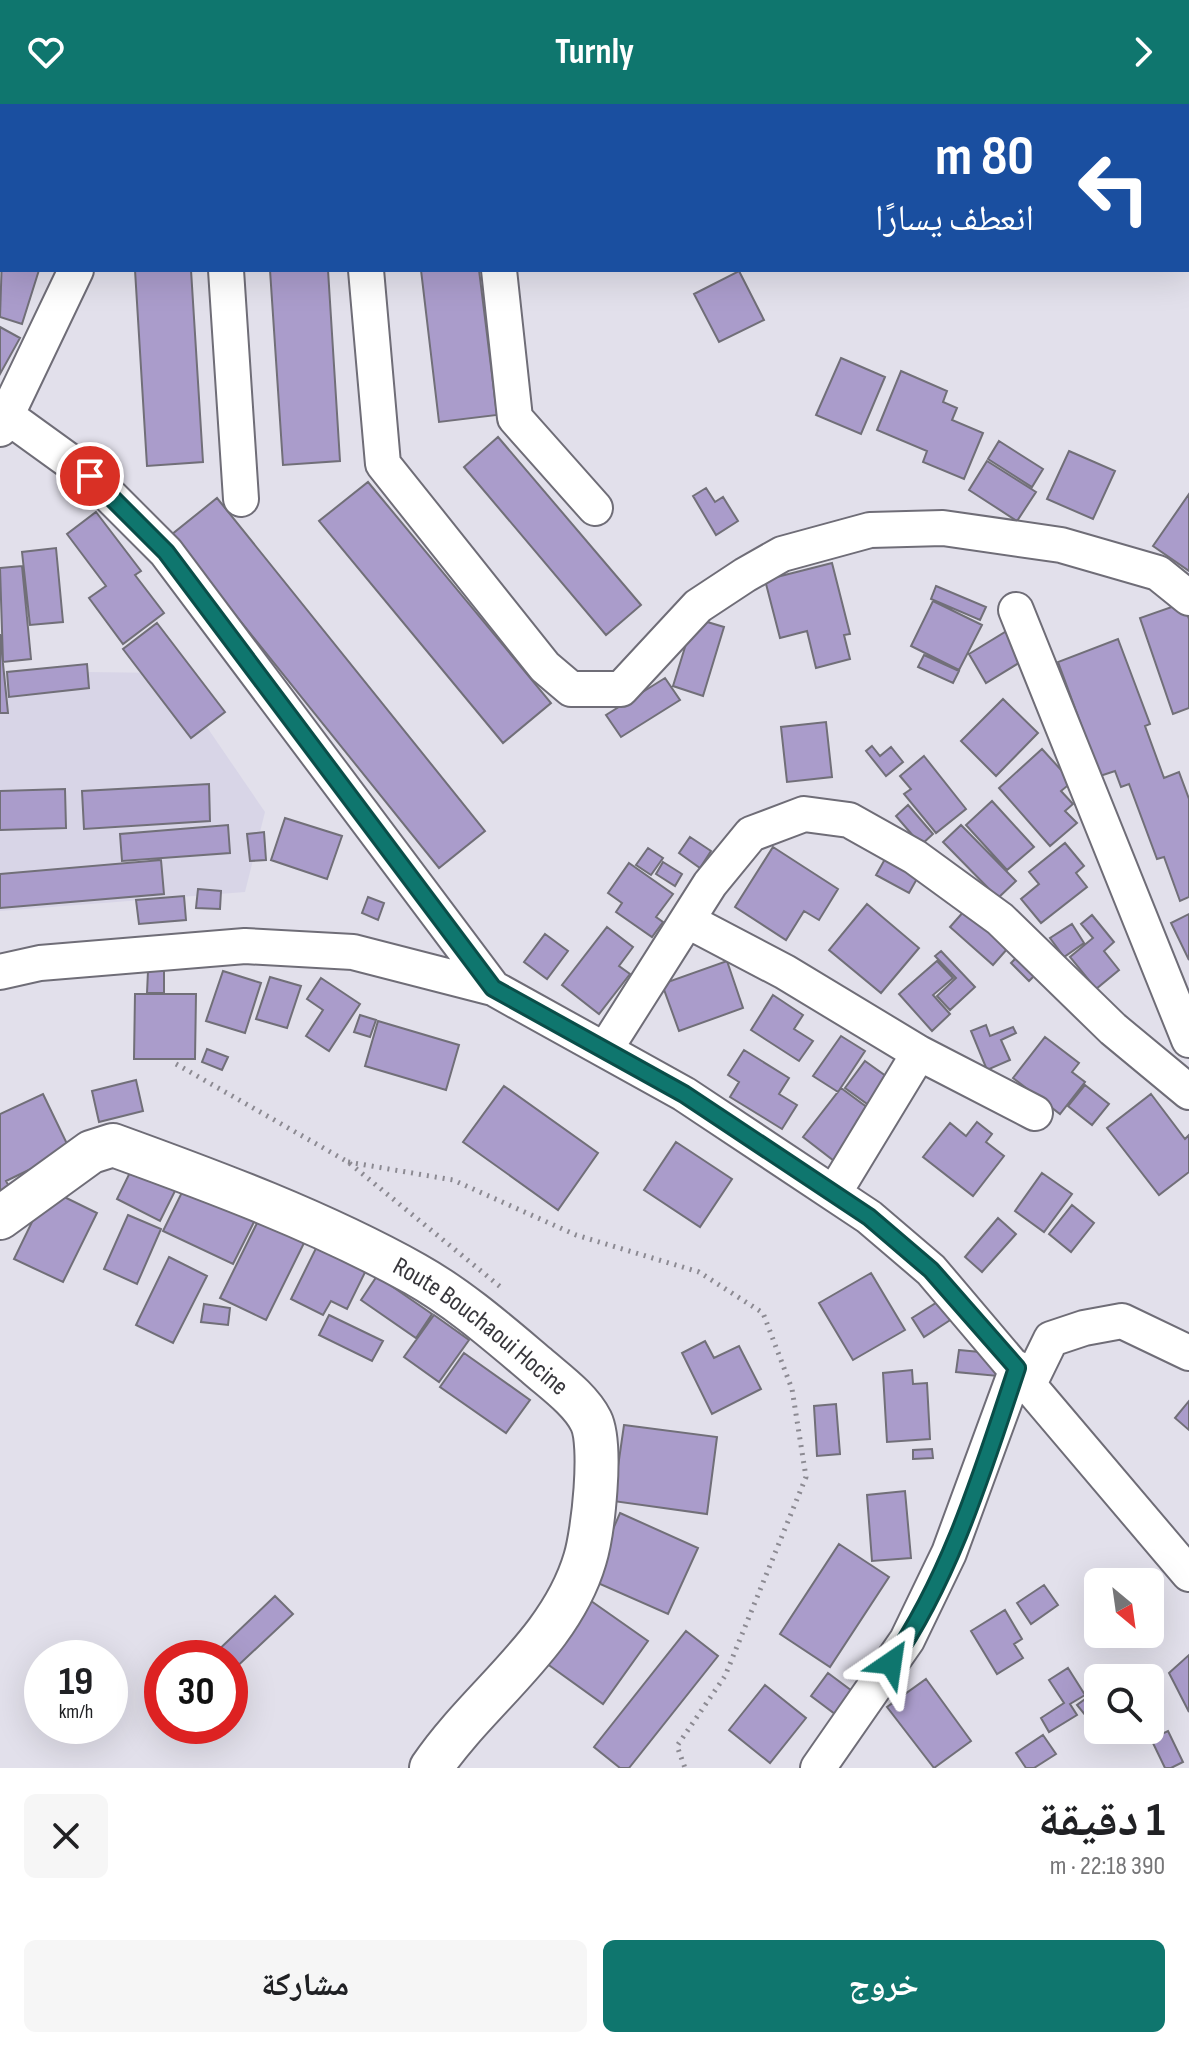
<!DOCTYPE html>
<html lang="ar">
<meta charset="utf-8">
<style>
:root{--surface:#fff;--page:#f6f6f6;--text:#202124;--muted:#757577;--accent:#0f766e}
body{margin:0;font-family:"Sofia Sans Condensed","Noto Naskh Arabic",sans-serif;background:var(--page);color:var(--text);direction:rtl;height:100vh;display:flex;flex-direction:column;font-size:30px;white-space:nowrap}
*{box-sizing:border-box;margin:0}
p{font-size:26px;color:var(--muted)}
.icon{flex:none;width:44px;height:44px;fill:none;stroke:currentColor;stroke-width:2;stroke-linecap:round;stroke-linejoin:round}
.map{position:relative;height:1664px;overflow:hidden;direction:ltr}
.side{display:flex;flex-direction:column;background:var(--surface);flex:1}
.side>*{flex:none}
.top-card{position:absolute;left:0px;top:0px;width:1190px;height:168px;box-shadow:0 8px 32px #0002;direction:rtl;background:#1a4fa0;color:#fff;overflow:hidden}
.needle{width:52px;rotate:151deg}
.controls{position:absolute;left:1084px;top:1464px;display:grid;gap:16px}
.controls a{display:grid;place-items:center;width:80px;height:80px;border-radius:12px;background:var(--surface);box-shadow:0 8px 32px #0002;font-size:40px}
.speed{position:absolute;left:24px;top:1536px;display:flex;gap:16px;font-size:40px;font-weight:700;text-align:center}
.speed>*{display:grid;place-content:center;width:104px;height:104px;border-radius:50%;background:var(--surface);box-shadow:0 8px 32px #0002;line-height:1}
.speed small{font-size:20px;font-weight:400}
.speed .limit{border:12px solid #d22;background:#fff;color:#111}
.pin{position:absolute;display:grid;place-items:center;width:68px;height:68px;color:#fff;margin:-34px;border:4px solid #fff;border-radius:50%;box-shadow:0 2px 8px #0007}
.me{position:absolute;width:88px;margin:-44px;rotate:32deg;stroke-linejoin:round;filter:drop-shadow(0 0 6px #0008)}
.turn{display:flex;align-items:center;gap:28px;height:168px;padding:0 24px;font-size:36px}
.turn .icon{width:104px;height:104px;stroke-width:2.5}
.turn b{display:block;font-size:56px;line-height:68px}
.round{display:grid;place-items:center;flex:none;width:84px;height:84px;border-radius:12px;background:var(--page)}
.overview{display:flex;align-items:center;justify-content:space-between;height:136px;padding:0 24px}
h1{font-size:48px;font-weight:700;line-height:60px}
.cta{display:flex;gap:16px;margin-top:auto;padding:16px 24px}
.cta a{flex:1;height:92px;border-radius:12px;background:var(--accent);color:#fff;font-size:32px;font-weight:700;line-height:92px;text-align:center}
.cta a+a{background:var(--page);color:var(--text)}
header{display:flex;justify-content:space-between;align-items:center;height:104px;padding:0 24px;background:var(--accent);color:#fff;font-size:36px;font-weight:700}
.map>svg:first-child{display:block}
</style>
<header><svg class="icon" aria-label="forward" viewBox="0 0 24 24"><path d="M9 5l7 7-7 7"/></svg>Turnly<svg class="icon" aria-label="heart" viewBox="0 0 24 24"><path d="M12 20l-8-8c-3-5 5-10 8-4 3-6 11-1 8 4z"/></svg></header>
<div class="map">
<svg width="1189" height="1664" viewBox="0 0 1189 1664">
<rect width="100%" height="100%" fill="#e2e0eb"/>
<path fill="#d8d5e7" d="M0 567 170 569 265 708 245 788 0 807Z"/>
<path fill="#b3d0ab" d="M569 0H1189V155L1188 2Z"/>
<path fill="#aa9ccb" stroke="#716f78" stroke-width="2" d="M2 152V166H39L22 220 0 213Z
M135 166H191L203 358 147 362Z
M270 166H328L340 357 283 361Z
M421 166H479L497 311 439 318Z
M739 167 764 216 719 238 694 190Z
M0 223 20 234 0 270Z
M841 254 885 273 861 330 816 311Z
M901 267 947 287 943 298 957 304 952 316 983 329 964 375 923 358 927 347 877 326Z
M498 333 641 501 606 531 464 363Z
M999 337 1043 365 1032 383 988 355Z
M1069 347 1115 367 1093 415 1047 395Z
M987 357 1036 388 1017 417 969 386Z
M368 378 551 599 503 639 319 417Z
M706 384 715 398 723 393 738 417 716 431 693 392Z
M1189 390V467L1153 442Z
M217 394 485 727 439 764 171 431Z
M96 408 141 467 135 471 164 509 123 540 89 494 106 482 67 430Z
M56 444 63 518 30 521 22 448Z
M832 459 850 530 844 531 850 555 816 564 807 527 780 534 765 476Z
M22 462 31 555 3 558 0 464Z
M936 482 986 503 980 516 931 495Z
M933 497 982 521 959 566 911 542Z
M1183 499 1189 515V604L1173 610 1140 514Z
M694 514 724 523 703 592 673 582Z
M157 519 225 608 191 634 123 545Z
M1010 525 1027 554 986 579 969 550Z
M0 530 8 609H0Z
M1118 535 1150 620 1145 622 1164 674 1179 668 1189 695V793L1180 797 1164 753 1157 755 1129 680 1121 683 1115 667 1100 672 1058 558Z
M924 551 959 567 953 579 918 563Z
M87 560 89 584 9 593 7 568Z
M665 574 680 596 621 633 606 611Z
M1003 595 1038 629 996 672 961 637Z
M826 618 832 673 787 678 781 623Z
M872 642 880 652 891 643 903 658 886 672 866 647Z
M1042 645 1072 678 1061 687 1073 700 1065 707 1077 719 1050 742 999 684Z
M924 652 966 705 936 729 904 690 911 685 900 672Z
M209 680 210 717 84 725 82 687Z
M65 685 66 724 0 726V687Z
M992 697 1034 743 1007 766 966 721Z
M908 701 933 730 921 741 896 712Z
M285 714 342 732 327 775 271 756Z
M228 721 230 749 122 757 120 730Z
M961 721 1016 777 998 794 943 738Z
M264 728 266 756 250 757 247 730Z
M690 733 711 747 700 764 679 749Z
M1065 739 1084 762 1076 769 1087 783 1041 819 1021 795 1039 780 1029 768Z
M773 743 838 785 819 816 804 807 786 836 735 803Z
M648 744 663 754 651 771 636 761Z
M885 755 918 773 909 789 876 771Z
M161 756 164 790 0 804V770Z
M663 758 682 770 675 782 656 770Z
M629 759 673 790 656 813 663 818 652 833 616 808 622 799 608 789Z
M198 785 221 787 220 805 196 804Z
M184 792 186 816 139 820 136 796Z
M368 793 384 799 378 816 362 809Z
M867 800 919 844 881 889 829 846Z
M965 806 1008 844 993 861 950 823Z
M1189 810V856L1171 819Z
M1092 811 1114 838 1104 847 1119 866 1096 885 1070 853 1093 834 1081 820Z
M1072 820 1084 839 1064 853 1050 834Z
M607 823 633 843 619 862 630 870 599 910 562 881Z
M545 830 568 847 547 875 524 858Z
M941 847 975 883 950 906 937 892 956 874 935 852Z
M1018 852 1037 869 1029 877 1011 859Z
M727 857 743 904 679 927 662 880Z
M937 857 953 874 933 891 950 910 932 927 899 890Z
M148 867H164V889H147Z
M223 867 261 879 245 929 206 917Z
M270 873 301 882 287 924 256 915Z
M321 874 360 900 329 947 306 932 323 906 307 895Z
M135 890H196L195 955H134Z
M773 891 803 911 794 925 813 937 799 957 751 926Z
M360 911 376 916 370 933 354 928Z
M378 917 459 941 446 986 365 962Z
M986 921 990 932 1013 923 1016 929 1001 936 1010 956 987 966 971 927Z
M841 932 865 947 838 988 813 972Z
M1045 933 1079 959 1072 968 1085 978 1060 1010 1013 974Z
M207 945 228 953 222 966 202 958Z
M744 946 789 974 779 990 797 1001 782 1025 730 993 739 978 728 971Z
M865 957 890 975 870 1002 845 984Z
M136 976 143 1007 99 1018 92 987Z
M1085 981 1109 1000 1092 1021 1068 1002Z
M504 982 598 1049 558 1106 463 1038Z
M841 984 868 1004 857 1017 870 1028 842 1063 803 1033Z
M43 990 70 1046 6 1077 12 1088 0 1094V1010Z
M1151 990 1185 1035 1189 1031V1068L1159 1091 1107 1024Z
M977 1018 992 1030 986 1038 1004 1052 973 1092 923 1053 950 1019 966 1032Z
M676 1038 732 1075 700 1123 644 1086Z
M138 1052 182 1073 160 1117 117 1095Z
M1042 1069 1072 1090 1044 1128 1015 1107Z
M189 1074 259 1108 233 1160 163 1127Z
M48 1085 97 1109 63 1178 14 1155Z
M1072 1101 1094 1119 1071 1148 1049 1130Z
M128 1111 161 1125 137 1180 104 1165Z
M261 1111 307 1133 266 1216 220 1194Z
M998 1114 1016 1130 982 1168 965 1153Z
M324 1128 373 1152 347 1205 331 1197 323 1211 291 1195Z
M169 1153 207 1172 173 1239 136 1221Z
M871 1169 905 1226 853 1256 819 1199Z
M377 1172 432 1210 416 1234 361 1196Z
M947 1192 958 1211 924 1233 912 1214Z
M204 1200 230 1204 228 1221 201 1218Z
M329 1211 383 1237 372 1257 319 1231Z
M434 1211 469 1236 439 1278 404 1253Z
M705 1237 714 1254 739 1242 761 1285 712 1310 682 1249Z
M959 1246 1001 1250 998 1272 956 1268Z
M464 1249 530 1296 506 1329 440 1283Z
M912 1266 913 1280 927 1279 930 1335 887 1338 883 1269Z
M1189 1297V1326L1175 1314Z
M836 1300 840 1350 817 1352 814 1302Z
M624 1321 717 1333 707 1410 613 1397Z
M932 1345 933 1354 913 1355V1346Z
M905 1387 911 1454 872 1457 867 1391Z
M620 1409 698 1444 668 1510 591 1476Z
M839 1440 889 1473 830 1563 780 1530Z
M1044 1481 1058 1501 1031 1520 1017 1499Z
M275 1492 293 1510 230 1569V1554H210Z
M584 1492 648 1537 603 1600 539 1554Z
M1005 1506 1022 1535 1014 1540 1023 1554 997 1570 971 1527Z
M686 1527 718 1552 629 1664H620L594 1643Z
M1189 1551V1608L1169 1569Z
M1068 1564 1085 1591 1070 1600 1077 1611 1049 1628 1041 1614 1064 1599 1049 1576Z
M828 1569 852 1587 835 1610 811 1592Z
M926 1575 971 1637 934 1664 887 1603Z
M765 1581 806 1614 770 1659 729 1626Z
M1088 1593 1096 1604 1086 1612 1077 1601Z
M1168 1627 1183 1658 1171 1664H1165L1151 1635Z
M1043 1631 1056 1650 1034 1664H1026L1016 1649Z"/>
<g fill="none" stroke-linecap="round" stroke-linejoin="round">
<g stroke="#6f6d77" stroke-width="38">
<path id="minor" d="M106 0V2
M319 0 321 2
M479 0 480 2
M226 166 241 395
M366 166 383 360 545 563 571 585H621L698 502 745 471 782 450 870 426 943 424 1061 441 1158 469 1189 494
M499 166 515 314 595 404
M7 312 90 372 166 448 493 884
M0 325 76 166
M1016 506 1189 936
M688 817 785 868 919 949 1035 1009
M0 868 40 859 245 842 353 848 493 884 684 990 869 1113 931 1166 1189 1470
M606 944 710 780 751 730 804 710 849 716 915 753 1000 815 1113 925 1189 988
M834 1089 919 949
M1029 1280 1051 1235 1084 1224 1122 1217 1189 1249
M818 1664 907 1536 949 1449 1017 1264"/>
</g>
<g stroke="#6f6d77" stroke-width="46">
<g id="tertiary">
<path id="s1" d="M0 1114 91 1048 113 1041C215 1078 320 1117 415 1170 458 1194 498 1229 536 1261 554 1277 580 1295 591 1317 603 1341 593 1429 585 1455 560 1540 479 1593 431 1664"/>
</g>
</g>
<path stroke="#8c8a92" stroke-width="5" stroke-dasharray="2 6" stroke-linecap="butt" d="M176 960 348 1058 503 1185
M348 1058 453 1076 576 1131 699 1168 763 1209 792 1285 806 1373 725 1572 677 1642 685 1664"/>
<use href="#minor" stroke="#fff" stroke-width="34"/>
<use href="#tertiary" stroke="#fff" stroke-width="42"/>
</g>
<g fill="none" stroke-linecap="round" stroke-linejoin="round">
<g stroke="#0a4d48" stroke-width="20">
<path id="route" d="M90 372 166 448 493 884 684 990 869 1113 931 1166 1017 1264C984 1363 951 1473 891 1559"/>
</g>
<use href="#route" stroke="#0f766e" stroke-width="14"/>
</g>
<g text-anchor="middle" stroke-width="6" stroke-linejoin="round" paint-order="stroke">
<g font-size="26" fill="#38373c" stroke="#e2e0eb">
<text dy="9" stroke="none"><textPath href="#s1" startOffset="548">Route Bouchaoui Hocine</textPath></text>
</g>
</g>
</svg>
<div class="controls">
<a><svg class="needle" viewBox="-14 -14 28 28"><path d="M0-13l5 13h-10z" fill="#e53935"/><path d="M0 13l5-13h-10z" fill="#757577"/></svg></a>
<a><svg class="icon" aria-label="search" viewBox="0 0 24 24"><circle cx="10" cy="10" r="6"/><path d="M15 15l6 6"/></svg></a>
</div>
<div class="speed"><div>19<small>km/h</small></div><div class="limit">30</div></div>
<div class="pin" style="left:90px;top:372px;background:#d93025"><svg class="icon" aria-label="arrive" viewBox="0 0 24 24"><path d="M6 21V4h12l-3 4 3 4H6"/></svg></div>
<svg class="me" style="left:891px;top:1559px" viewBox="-20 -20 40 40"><path d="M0-17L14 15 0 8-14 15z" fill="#0f766e" stroke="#fff" stroke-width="4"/></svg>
<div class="top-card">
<div class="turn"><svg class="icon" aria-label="left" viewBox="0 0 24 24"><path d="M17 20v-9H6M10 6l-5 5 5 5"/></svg><div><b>80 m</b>انعطف يسارًا</div></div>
</div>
</div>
<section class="side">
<div class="overview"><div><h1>1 دقيقة</h1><p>390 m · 22:18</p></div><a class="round"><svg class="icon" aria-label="close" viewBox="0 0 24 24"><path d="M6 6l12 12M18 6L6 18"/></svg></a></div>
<div class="cta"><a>خروج</a><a>مشاركة</a></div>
</section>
